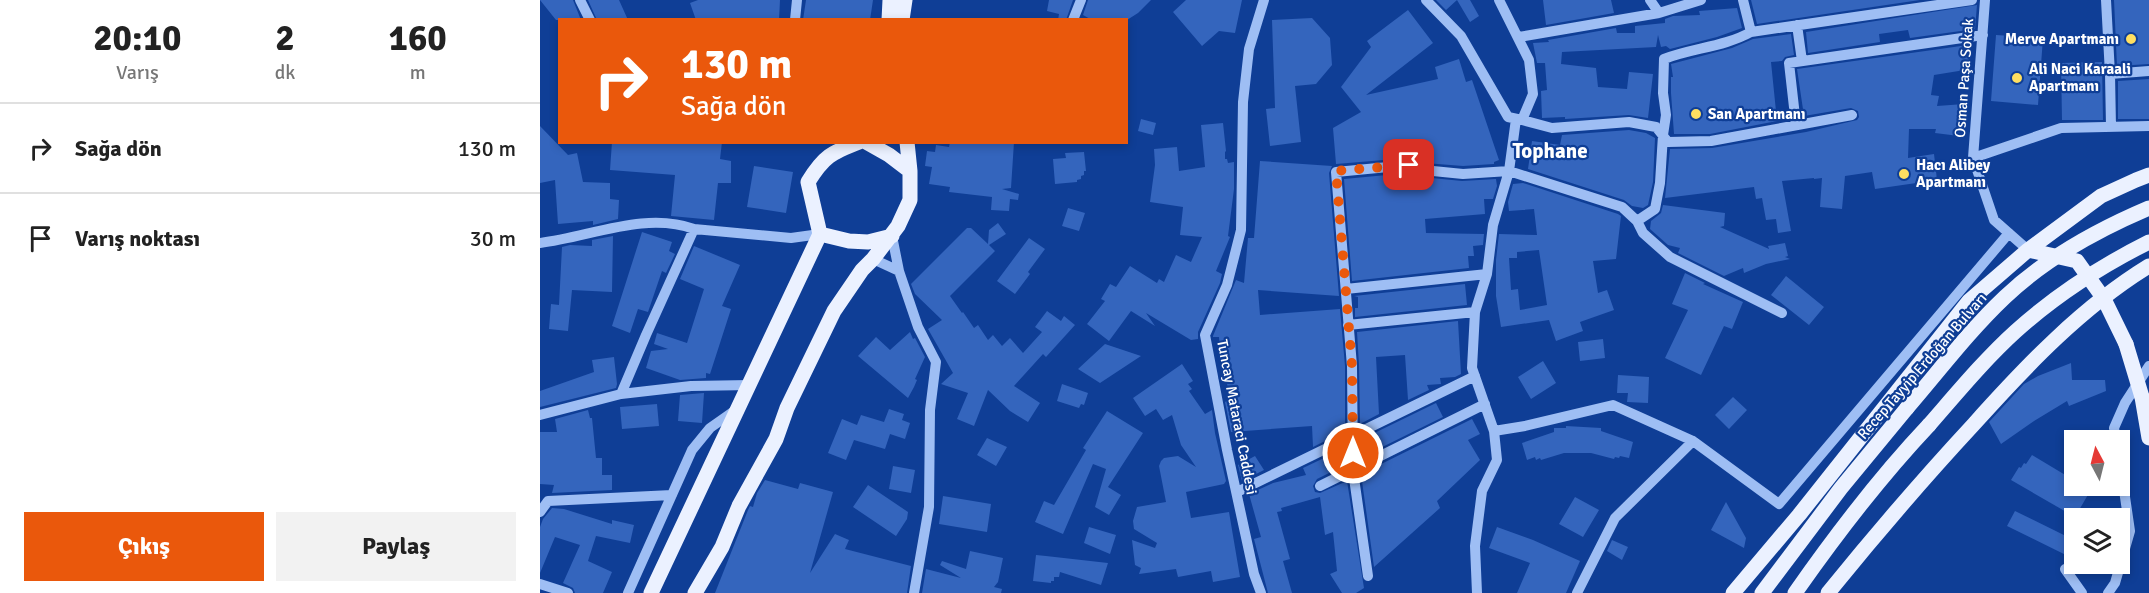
<!DOCTYPE html>
<html lang="tr">
<meta charset="utf-8">
<style>
:root{--surface:#fff;--page:#f2f2f2;--text:#222;--muted:#767676;--line:#e0e0e0;--accent:#ea580c}
body{margin:0;font-family:Signika,sans-serif;background:var(--page);color:var(--text);height:100vh;display:flex;flex-direction:column;font-size:22px;white-space:nowrap}
*{box-sizing:border-box;margin:0}
p{font-size:20px;color:var(--muted)}
.icon{flex:none;width:33px;height:33px;fill:none;stroke:currentColor;stroke-width:2;stroke-linecap:round;stroke-linejoin:round}
.map{position:relative;flex:1;overflow:hidden}
.details{display:flex;flex-direction:column;background:var(--surface);width:540px}
.details>*{flex:none}
.hud{position:absolute;left:18px;top:18px;width:570px;height:126px;border-radius:0px;box-shadow:0 3px 9px #0003;background:#ea580c;color:#fff;overflow:hidden}
.needle{width:39px;rotate:353deg}
.buttons{position:absolute;left:1524px;top:430px;display:grid;gap:12px}
.buttons a{display:grid;place-items:center;width:66px;height:66px;border-radius:0px;background:var(--surface);box-shadow:0 3px 9px #0003;font-size:30px}
.pin{position:absolute;display:grid;place-items:center;width:51px;height:51px;color:#fff;margin:-26px;border-radius:12px;box-shadow:0 3px 9px #0006}
.me{position:absolute;width:66px;margin:-33px;rotate:0deg;stroke-linejoin:round;filter:drop-shadow(0 0 4px #0008)}
.turn{display:flex;align-items:center;gap:21px;height:126px;padding:0 24px;font-size:27px}
.turn .icon{width:78px;height:78px;stroke-width:2.5}
.turn b{display:block;font-size:42px;line-height:51px}
.eta{display:flex;justify-content:space-evenly;align-items:center;height:102px;text-align:center}
.eta b{font-size:36px;font-weight:800;line-height:42px}
.button{display:flex;gap:12px;margin-top:auto;padding:12px 24px}
.button a{flex:1;height:69px;border-radius:0px;background:var(--accent);color:#fff;font-size:24px;font-weight:800;line-height:69px;text-align:center}
.button a+a{background:var(--page);color:var(--text)}
ul{padding:0;list-style:none}
li{display:flex;align-items:center;gap:18px;height:90px;padding:0 24px;border-top:2px solid var(--line)}
li div{flex:1}
li b{display:block;font-size:22px}
li em{font-style:normal}
main{display:flex;flex:1;min-height:0}
.map>svg:first-child{display:block}
</style>
<main>
<section class="details">
<div class="eta">
<div><b>20:10</b><p>Varış</p></div>
<div><b>2</b><p>dk</p></div>
<div><b>160</b><p>m</p></div>
</div>
<ul>
<li><svg class="icon" aria-label="right" viewBox="0 0 24 24"><path d="M7 20v-9h11M14 6l5 5-5 5"/></svg><div><b>Sağa dön</b></div><em>130 m</em></li>
<li><svg class="icon" aria-label="arrive" viewBox="0 0 24 24"><path d="M6 21V4h12l-3 4 3 4H6"/></svg><div><b>Varış noktası</b></div><em>30 m</em></li>
</ul>
<div class="button"><a>Çıkış</a><a>Paylaş</a></div>
</section>
<div class="map">
<svg width="1609" height="593" viewBox="0 0 1609 593">
<rect width="100%" height="100%" fill="#0f3e96"/>
<path fill="#3465bd" fill-rule="evenodd" d="M0 0H33L41 20H16Z
M48 0H79L88 20H57Z
M158 0H240L239 20H156L150 3Z
M266 0H333L330 20H263Z
M509 0H533L526 20H518L519 14 507 11Z
M548 0H611L598 13 587 20H552L543 15Z
M646 0H702L695 33 679 31 662 46 633 12Z
M896 0H930L939 16 930 22 917 0 906 10Z
M1003 0H1071L1074 13 1006 25Z
M1211 0H1380L1217 24Z
M1574 0H1609V64L1577 66Z
M1437 5 1435 29 1370 38 1368 30 1339 34 1340 42 1268 53 1266 32Z
M1197 8 1202 28 1177 37 1130 49 1126 46 1121 47 1118 35 1116 47 1022 52 1021 64 1056 68 1058 87 1087 89 1089 72 1113 74 1108 118 1089 115 1025 119V117L1002 118 1001 91 1007 90 1005 63H997L993 43 1009 42 1008 40 1076 28 1077 33H1095V26L1125 23V19L1133 16 1160 15 1159 11Z
M868 10 893 43 826 95 898 79 895 67 919 59 926 82 932 80 959 160 954 162V164L923 166 885 163 868 158 796 164 793 128 821 112 801 87 831 47 827 41Z
M772 18 790 38 792 65 776 84 755 86 761 142 730 146 726 109 735 108 732 20Z
M1251 34 1254 55 1245 57 1242 61 1231 62 1237 121 1170 134H1134L1131 93V77H1133L1131 64 1192 48 1213 39Z
M1456 35 1503 38 1498 105 1451 101Z
M1428 45 1431 69 1394 75 1391 95 1399 96 1397 106 1424 104 1419 136 1395 133 1396 129H1369L1368 158 1394 154 1397 180 1335 189 1332 172 1305 176 1302 209 1280 207 1282 178 1274 179V178L1242 181 1251 231 1238 233 1236 219 1226 220 1222 198 1216 199 1214 187 1125 198 1130 149 1172 148 1266 132 1317 120 1319 117 1318 111 1311 108 1264 116 1257 69Z
M1562 62 1563 120H1522L1521 63Z
M1609 79V119H1578V81Z
M601 119 616 123 613 135 598 131Z
M683 123 686 151 685 152V159H687L688 163 694 162V189L688 236 690 237 676 271 682 274 680 283 658 332V339L651 340 606 313 615 326 591 311 569 341 547 324 565 301 561 299 570 284 576 287 590 266 617 283 619 279 624 282 636 255 651 262 662 237 640 235 643 207 610 202 615 165 614 149 637 147 639 171 665 167 661 125Z
M0 126 28 155 37 153 43 182 70 183V199L79 200 78 219 53 225V221L18 224 15 180 0 183Z
M1089 130 1106 133 1115 138 1113 182 1108 205 1103 208 1092 206 1084 200 988 169 992 141 1020 145 1022 135Z
M72 142H182L180 159 191 161V183H178L174 220 131 216 135 175 70 170Z
M410 142H474L471 188 462 189 479 194 478 200 470 199 469 211 451 210 452 197 409 192 410 187 389 184 392 167 385 166 387 151 395 152 396 145 409 147Z
M544 152 546 171H544V175L541 176V179L537 180V182L515 184 513 159 526 158 525 153Z
M720 161 792 166 789 173 799 296 718 290 720 315 800 309 805 366V431L773 447 772 426 691 432 685 402 690 399 683 363H681L679 337H673V336L696 280 704 283 708 238H714Z
M214 166 253 172 246 213 207 207Z
M868 173 882 177 922 181 956 179 957 186 953 199H944L945 214 885 219 886 233 944 234 943 245 933 246 934 256H928L929 268 812 281 804 179Z
M983 183 1078 214 1081 216 1076 259 1053 261 1058 293 1067 290 1074 310 1040 322 1043 331 1016 341 1009 320 961 327 956 296V260L959 234 997 235 994 209 969 211 968 202 973 184ZM999 250 1007 305 980 310 978 289 971 290 969 258H977V252Z
M1123 205 1185 213 1184 226 1180 227 1229 249 1228 246 1245 243 1248 256 1245 257 1250 259 1226 264 1204 273 1203 268 1184 276 1138 253 1140 248 1128 245 1110 229 1111 221 1121 213Z
M528 208 545 213 539 231 522 226Z
M458 223 466 234 449 245 455 251 410 296 422 313 423 312 434 328 438 325 448 340 453 335 462 346 470 338 483 353 502 332 495 327 507 311 521 321 524 316 535 325 506 357 503 354 474 386 500 403 488 422 470 411 448 390 434 426 417 419 428 393 401 384 413 373 388 329 402 320 375 294 371 284 427 228H431L448 244 449 230Z
M102 232 132 242 129 251 135 254 126 273 122 271 108 312 98 309 90 333 72 326Z
M73 236 72 292 32 290 28 331 9 329 11 304 19 305 22 247 30 245 52 246V240Z
M489 238 505 249 488 272 490 274 475 294 457 281Z
M154 246 200 265 182 306 191 309 170 374 166 373V378L140 380 106 368 111 351 128 349 114 344 117 333 147 343 164 289 140 279Z
M1145 273 1165 283 1163 284 1203 302 1192 329 1184 326 1161 375 1125 358 1148 310 1132 304Z
M1246 276 1284 307 1269 325 1231 295Z
M925 284 927 305 815 317V308H818V297L814 296Z
M918 321 921 374 915 377 900 378 901 384 887 385 889 390 868 400 865 355 836 357 839 414 820 424 819 365 817 332Z
M370 332 373 339 375 338 385 357 375 379 377 380 374 387 368 398 318 356 336 337 350 350Z
M1063 339 1065 358 1040 361 1038 342Z
M565 344 601 356 560 383 538 369Z
M74 357 77 384 76 388 0 407V391L54 372 52 360Z
M1003 361 1016 383 991 399 978 377Z
M1531 363 1532 380H1565L1566 391 1529 406 1527 401 1494 421 1461 444 1449 422 1484 384 1498 376Z
M642 364 653 381 648 384 652 389 649 391 665 414 672 410 675 433 686 481 684 484 646 492 651 518 689 512 700 577 673 582 671 571 638 577 636 569 599 574 601 568 595 565 592 540 615 548 617 543 594 529 593 521 597 507 626 502 619 466 621 461 624 458 638 456 656 467 641 445 632 415 623 420 616 409 605 416 593 398Z
M1078 375 1109 377 1108 403 1087 402 1088 393H1077Z
M522 384 548 393 544 405 541 404 539 408 517 401Z
M164 393 162 423 138 421 140 395Z
M1193 397 1207 410 1189 429 1175 415Z
M896 403 903 417 820 458V440Z
M117 404 119 426 82 429 80 407Z
M349 409 364 414 362 420 370 423 365 439 350 434 345 449 314 440 306 460 288 453 302 419 317 425 321 415 344 422Z
M48 410 50 418H52L56 458H62V475H72V490L12 493 14 485 0 484V432H17L15 419Z
M567 411 603 433 568 487 581 495 569 515 555 507 566 469 553 464 523 534 495 522 504 501 514 505 546 450 543 448Z
M932 419 940 434 928 440 940 460 897 501 900 508 834 567 821 474Z
M1026 426 1061 428V431L1093 442 1089 458 1080 456 1079 458 1075 457 1074 459 1051 453H1024L1001 460 1000 458 996 460 995 457 987 460 982 443 1014 432V428H1026Z
M447 438 467 447 456 466 437 455Z
M805 448V465L777 479 773 486 775 492 780 493 807 481 824 588 816 593H802L790 574 797 571 793 532 785 535 780 497 741 508 742 511 737 512 750 559 743 561 752 593H728L714 539 721 537 709 494 733 483 766 475 763 468Z
M1492 455 1527 476 1525 479 1534 484V486L1549 493 1535 517 1471 480 1479 467 1481 468 1484 463 1486 464Z
M715 456 724 470 702 481 698 465Z
M353 466 375 470 371 493 349 489Z
M225 480 258 489 260 483 293 492 270 573 295 534 309 540 305 549 371 566 367 593H175L208 510 210 506 213 507 217 493Z
M328 485 368 512 367 519 356 536 313 507Z
M403 496 451 504 447 532 399 524Z
M1035 497 1059 510 1043 537 1019 524Z
M1186 502 1206 538 1204 548 1171 530Z
M12 508 24 509 72 524V520L94 525 90 543 56 536 48 561 72 572 63 593H35L33 588 23 583 40 545 15 537 0 573V527L3 519Z
M1475 511 1534 540V559L1467 526Z
M549 527 576 535 570 554 544 543Z
M957 527 993 540 1040 561 1026 593H977L990 563 949 548Z
M1072 540 1088 547 1082 560 1067 551Z
M430 551 463 558 458 582 454 587 462 589 461 593H382L386 569 421 578 400 565 402 561 426 569Z
M496 555 506 556 568 563 561 585 520 572 519 577H514V581H511V583L493 581Z"/>
<g fill="none" stroke-linecap="round" stroke-linejoin="round">
<path stroke="#9ebef4" stroke-width="10" d="M40 0 50 20
M886 0 921 36 968 117 982 120 993 94 989 60 959 0
M1110 0 1119 13
M1203 0 1211 32 1432 0
M1445 0 1433 158 1454 220 1488 250
M1566 0 1570 74
M255 20 257 0
M533 20 541 0
M1257 25 1262 61
M979 37 1119 13 1161 0
M982 120 1012 128 1089 122 1116 127 1128 142 1171 141 1312 115
M1256 125 1249 63 1443 35
M1571 127 1570 74 1609 71
M1433 158 1521 128 1609 126
M1097 221 1115 209 1120 183 1123 135 1126 115 1123 93 1124 59C1152 48 1184 47 1211 32
M352 236 359 271 378 327 396 362 390 410 389 507 374 593
M0 243C50 237 105 211 154 229L251 238 280 234
M333 259 359 271
M806 289 947 274
M808 325 935 312
M81 394 106 335 154 229
M0 415 81 394 151 386 210 385
M954 431 985 426 1073 405 1153 441
M1576 441 1574 428 1585 403 1609 366
M780 486 945 404
M697 492 935 376
M0 512 8 501 132 495
M1525 569 1542 593
M828 576 813 471 812 366 796 172 869 165 883 170 923 174 969 171 1082 207 1097 221 1103 233 1130 257 1242 313
M0 584 28 593
M88 593 152 450 170 428 197 409
M721 593 714 574 687 450 665 335 687 285 701 230 703 102 709 49 724 0
M937 593 935 546 942 491 957 460 954 431 932 368 935 312 947 274 953 225 969 171 976 119
M1037 593 1075 518 1153 441 1239 504 1469 233
M1568 593 1575 583 1590 531 1580 463"/>
<path stroke="#ebf1ff" stroke-width="15" d="M349 20 350 0
M362 20 365 0
M326 142 349 155 370 171
M280 234 309 241 328 242 352 236
M1488 250 1537 261 1564 299 1586 344
M1602 397 1609 438
M111 593 280 234 268 182C284 156 291 153 319 142
M155 593 182 547 199 506 236 439 247 408 294 311 322 270 333 259 358 226 370 200V171L367 142
M1193 593 1259 515 1429 301 1488 250 1561 196 1596 180 1609 175
M1222 593 1301 488 1367 408
M1255 593C1297 533 1339 478 1389 425
M1288 593C1335 535 1383 479 1434 424 1486 366 1542 307 1609 266"/>
<path stroke="#ebf1ff" stroke-width="15" d="M1586 344 1602 397
M1367 408C1399 371 1429 331 1465 297 1506 258 1557 230 1609 208
M1389 425C1417 393 1445 359 1476 331 1516 295 1561 266 1609 242"/>
</g>
<g fill="none" stroke-linecap="round" stroke-linejoin="round">
<path stroke="#ea580c" stroke-width="10" stroke-dasharray="0 18" d="M813 453 812 366 796 171 869 165"/>
</g>
<g fill="#ffdf61" stroke="#0f3e96" stroke-width="2">
<circle cx="1591" cy="39" r="6"/>
<circle cx="1477" cy="78" r="6"/>
<circle cx="1156" cy="114" r="6"/>
<circle cx="1364" cy="174" r="6"/>
</g>
<g text-anchor="middle" stroke-width="4.5" stroke-linejoin="round" paint-order="stroke">
<g font-size="15" font-weight="bold" fill="#fff" stroke="#0f3e96" text-anchor="start">
<text x="1579" y="44" text-anchor="end">Merve Apartmanı</text>
<text x="1489" y="74">Ali Naci Karaali<tspan x="1489" dy="17">Apartmanı</tspan></text>
<text x="1168" y="119">San Apartmanı</text>
<text x="1376" y="170">Hacı Alibey<tspan x="1376" dy="17">Apartmanı</tspan></text>
</g>
<g font-size="15" fill="#fff" stroke="#0f3e96">
<text transform="translate(1424 78) rotate(-86)" y="5">Osman Paşa Sokak</text>
<text transform="translate(1382 366) rotate(-49)" y="5">Recep Tayyip Erdoğan Bulvarı</text>
<text transform="translate(697 417) rotate(79)" y="5">Tuncay Mataraci Caddesi</text>
</g>
<g font-size="21" font-weight="bold" fill="#fff" stroke="#0f3e96">
<text x="1010" y="158">Tophane</text>
</g>
</g>
</svg>
<div class="buttons">
<a><svg class="needle" viewBox="-14 -14 28 28"><path d="M0-13l5 13h-10z" fill="#e53935"/><path d="M0 13l5-13h-10z" fill="#767676"/></svg></a>
<a><svg class="icon" aria-label="layers" viewBox="0 0 24 24"><path d="M12 4l9 5-9 5-9-5zM3 14l9 5 9-5"/></svg></a>
</div>
<div class="pin" style="left:869px;top:165px;background:#d93025"><svg class="icon" aria-label="arrive" viewBox="0 0 24 24"><path d="M6 21V4h12l-3 4 3 4H6"/></svg></div>
<svg class="me" style="left:813px;top:453px" viewBox="-20 -20 40 40"><circle r="17" fill="#ea580c" stroke="#fff" stroke-width="3"/><path d="M0-11L8 9 0 5-8 9z" fill="#fff"/></svg>
<div class="hud">
<div class="turn"><svg class="icon" aria-label="right" viewBox="0 0 24 24"><path d="M7 20v-9h11M14 6l5 5-5 5"/></svg><div><b>130 m</b>Sağa dön</div></div>
</div>
</div>
</main>
